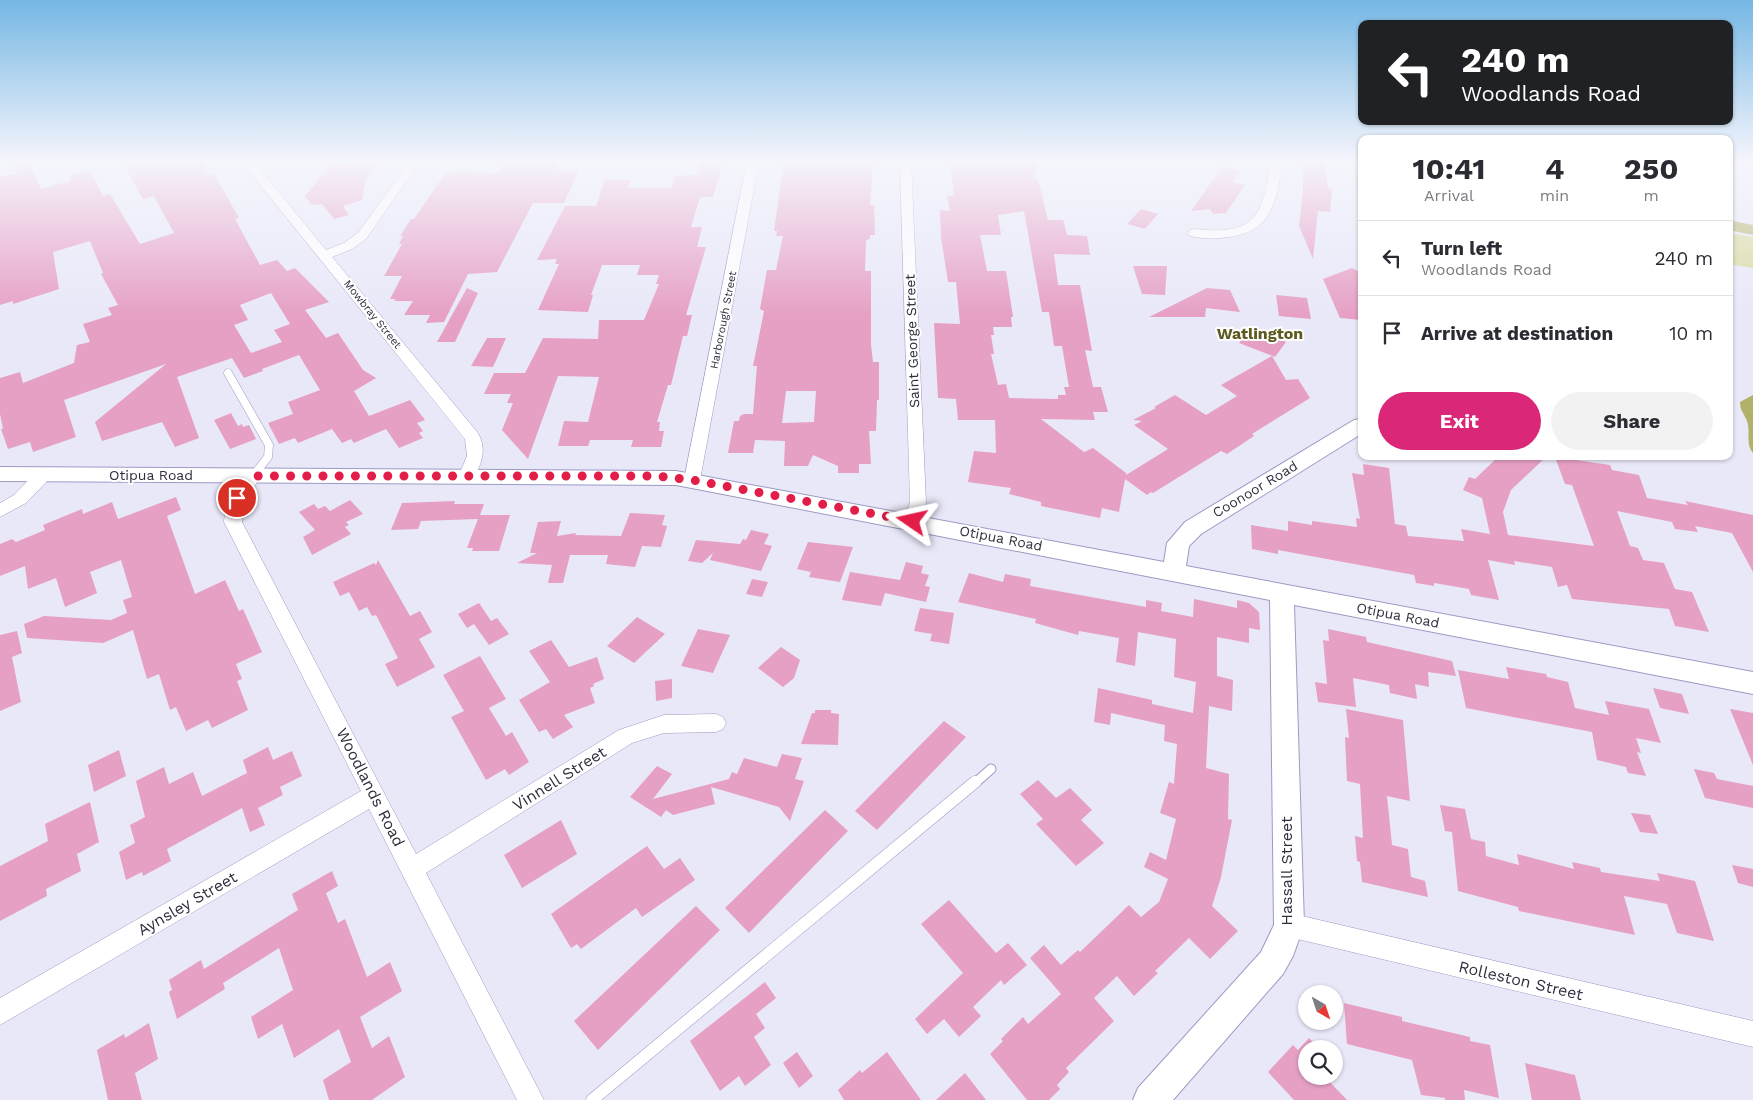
<!DOCTYPE html>
<style>
:root{--surface:#fff;--page:#f2f2f3;--text:#2b2b33;--muted:#7c7c81;--line:#e1e1e2;--accent:#db2777}
body{margin:0;font-family:"Work Sans",sans-serif;background:var(--page);color:var(--text);height:100vh;display:flex;flex-direction:column;font-size:19px;white-space:nowrap}
*{box-sizing:border-box;margin:0}
p{font-size:16px;color:var(--muted)}
.icon{flex:none;width:28px;height:28px;fill:none;stroke:currentColor;stroke-width:2;stroke-linecap:round;stroke-linejoin:round}
.map{position:relative;flex:1;overflow:hidden}
.side{position:absolute;left:1358px;top:135px;width:375px;height:325px;display:flex;flex-direction:column;background:var(--surface);border-radius:10px;box-shadow:0 1px 4px #0004}
.side>*{flex:none}
.top-card{position:absolute;left:1358px;top:20px;width:375px;height:105px;border-radius:10px;box-shadow:0 1px 4px #0004;background:#202124;color:#fff;overflow:hidden}
.needle{width:32px;rotate:141deg}
.fabs{position:absolute;left:1298px;top:985px;display:grid;gap:10px}
.fabs a{display:grid;place-items:center;width:45px;height:45px;border-radius:50%;background:var(--surface);box-shadow:0 1px 4px #0004;font-size:25px}
.pin{position:absolute;display:grid;place-items:center;width:42px;height:42px;color:#fff;margin:-21px;border:2px solid #fff;border-radius:50%;box-shadow:0 1px 5px #0007}
.me{position:absolute;width:55px;margin:-28px;rotate:281deg;stroke-linejoin:round;filter:drop-shadow(0 0 4px #0008)}
.turn{display:flex;align-items:center;gap:18px;height:105px;padding:0 20px;font-size:22px}
.turn .icon{width:65px;height:65px;stroke-width:2.5}
.turn b{display:block;font-size:35px;line-height:42px}
.eta{display:flex;justify-content:space-evenly;align-items:center;height:85px;text-align:center}
.eta b{font-size:30px;font-weight:700;line-height:35px}
.primary-button{display:flex;gap:10px;margin-top:auto;padding:10px 20px}
.primary-button a{flex:1;height:58px;border-radius:30px;background:var(--accent);color:#fff;font-size:20px;font-weight:700;line-height:58px;text-align:center}
.primary-button a+a{background:var(--page);color:var(--text)}
ul{padding:0;list-style:none}
li{display:flex;align-items:center;gap:15px;height:75px;padding:0 20px;border-top:1px solid var(--line)}
li div{flex:1}
li b{display:block;font-size:19px}
li em{font-style:normal}
.map>svg:first-child{display:block}
</style>
<div class="map">
<svg width="1753" height="1100" viewBox="0 0 1753 1100">
<rect width="100%" height="100%" fill="#e8e8f9"/>
<path fill="#d9d99f" d="M1729 233 1753 237V268L1729 264Z"/>
<path fill="#b2b169" d="M1729 220 1753 225V235L1729 230Z
M1753 395V453C1745 443 1751 432 1747 421 1744 413 1740 411 1740 402Z"/>
<path fill="#e6a0c4" fill-rule="evenodd" d="M14 161H28L41 189 71 181 69 176 90 170 103 196 110 194 140 244 174 233 154 196 143 199 122 161H201L209 175 214 174 239 218 235 219 260 265 277 260 287 271 295 268 329 302 305 310 326 338 338 333 363 370 376 378 354 391 369 416 410 400 425 420 417 423 423 431 419 433 423 438 399 448 386 429 354 443 351 439 342 443 332 429 298 443 295 438 279 444 268 423 293 414 288 402 320 390 299 355 262 369 263 371 244 378 232 358 177 377 199 438 175 447 162 422 102 441 95 422 166 364 64 400 76 437 33 452 30 442 8 449 1 429H3L0 414V378L20 372 23 383 74 363 77 345 90 342 83 324 112 315 108 308 118 305 101 274 103 273 90 241 53 252 59 289 13 304V301L0 305V177L18 173ZM271 293 290 324 274 330 282 342 251 353 234 325 248 320 240 305Z
M378 161 366 179 362 200 343 206 349 215 334 219 322 204 312 205 305 196 332 163Z
M506 161H560L556 169 579 170 564 203H533L497 272 468 274 444 322 426 323 430 315H404L413 301H394L396 299H390L402 276H384L402 244H399L403 236H400L411 219H414L445 174 456 171 499 173Z
M701 161H720L719 164H723L713 197H700L691 227H702L697 247H706L686 315H692L687 336H683L671 385H668L657 422H660L659 431H664L661 447H631L633 440H590L588 446H558L564 421 588 422 599 377 558 376 528 459 502 430 513 403H507L511 394H484L494 373H525L543 338 598 339 599 320H644L659 284H656L659 275H637L640 265H602L591 295H593L588 312 538 310 559 264H555L557 259 537 260 565 206H596L605 180H630L628 188H671L675 176 696 175Z
M784 161H808V166L854 167V163H873L870 205H874L875 235H870V239L866 240 865 271H871V345L873 362H879V400H877L876 431H869L871 464H859V473H838V466L813 455 808 466H784L785 441 755 440 753 453H728L734 421H739L740 416 744 414H753L757 366H753L764 311 760 309 767 270H776L783 236H776L777 231H774ZM786 391H816L814 422 782 423Z
M950 161H1038L1034 178 1038 179 1048 220H1063L1067 235 1087 236 1090 255 1054 254 1058 285H1080L1092 351 1085 350 1093 387H1101L1108 412H1093L1095 420 1041 419 1084 452 1093 448 1126 473V475L1168 449 1134 425 1142 421 1133 420 1156 408 1154 407 1175 395 1206 415 1237 396 1221 385 1272 356 1286 380 1298 379 1310 398 1252 434 1254 436 1227 454 1221 451 1153 493 1151 492 1147 495 1125 479 1119 512 1102 508 1100 518 1041 506V502L1009 494 1011 488 968 482 974 451 996 453 995 420H958L956 399 938 398 934 323 960 324 956 282H948L941 237 940 210 950 211 947 196H954ZM1024 211 1042 312H1049L1054 346H1062L1069 387H1064L1066 395H1058V399L1009 398 1006 384 998 385 991 354H994L991 335H994L993 327H1012L1011 317H1013L1006 271H987L980 235H1001L998 215Z
M1303 161 1324 162 1328 188 1332 189 1330 212 1318 211 1313 259 1299 226 1303 190Z
M1223 166 1241 171 1232 182 1245 185 1226 213 1213 214 1210 209 1191 211Z
M1141 209 1158 214 1145 229 1127 224Z
M1133 266H1167L1165 295 1142 294Z
M1352 268 1361 273V320L1340 318 1323 279Z
M467 288 478 293 455 342H437Z
M1207 288 1230 290 1240 312 1206 308 1205 317H1149Z
M1276 295 1307 298 1311 319 1279 316Z
M1251 329 1286 342 1275 357 1239 343Z
M487 338H506L493 367 471 366Z
M231 413 238 426 242 424 243 427 249 425 256 439 230 449 214 420Z
M1499 456H1547L1511 490 1503 512 1508 535 1594 546 1572 485 1565 484 1555 457 1610 465 1612 470 1639 475 1647 498 1688 505 1685 501 1753 515V572L1732 533 1695 526 1698 532 1675 529 1672 522 1617 511 1630 546 1638 548 1643 560 1664 563 1675 589 1692 592 1709 632 1675 626 1669 609 1572 599 1567 585 1558 587 1552 567 1514 561 1515 565 1488 560 1499 600 1471 595 1469 589 1434 583V586L1416 583 1414 575 1278 550V554L1252 549 1251 525 1288 531V521L1312 525V521L1357 527 1356 518 1360 519 1352 473 1364 475 1363 464 1389 468 1395 524 1406 526 1408 536 1464 541 1461 529 1490 534 1482 498 1463 490 1469 477 1475 479Z
M176 497 181 510 167 516 195 594 225 580 239 611 243 609 262 652 236 664 242 679 237 681 248 710 212 728 208 720 186 731 176 707 170 710 159 674 147 679 133 630 103 643 27 638 24 624 44 616 111 620 127 613 123 600 132 597 121 560 90 572 97 593 65 607 56 578 28 589 25 566 0 576V544L12 539 16 542 45 530 43 525 82 509 83 514 112 502 118 519Z
M350 500 363 514 346 522 349 525 345 527 351 534 312 555 303 537 315 530 299 512 314 504 318 509 325 506 330 511Z
M455 501 454 504H484L480 515H510L499 551H472L473 548H467L478 519 421 521 418 529 391 530 402 503Z
M630 513 665 515 662 525 667 526 661 547 642 546 635 567 606 564 608 555H570L563 583H548L552 565 517 563 537 553H530L538 522 561 521 557 536 576 533 575 535 621 536Z
M751 530 769 534 764 544 772 546 761 571 710 560 713 553 702 563 688 561 696 540 740 544 743 539 746 540Z
M808 542 853 547 840 582 809 577 811 572 797 569Z
M378 560 410 616 420 611 432 632 419 639 435 667 397 687 385 664 398 658 376 615 372 616 367 607 359 611 349 592 340 596 333 582 374 563 376 565Z
M906 562 923 566 921 573 929 575 925 586 930 587 926 602 885 593 881 606 842 600 850 572 900 580Z
M969 573 1003 582 1005 574 1031 579 1030 586 1146 607V600L1162 603 1161 611 1193 617 1194 599 1237 608V600L1249 603 1259 612 1260 630 1249 628V643L1217 637V676L1233 680 1232 711 1209 706 1206 768 1229 774 1228 819 1232 820 1221 877 1212 906 1238 931 1210 959 1189 938 1155 971 1158 973 1134 996 1117 976 1094 998 1114 1021 1066 1068 1069 1072 1057 1085 1060 1089 1049 1100H1027L990 1054 1003 1041 1001 1039 1023 1017 1028 1024 1061 994 1030 958 1044 945 1061 965 1078 950 1080 952 1129 905 1141 917 1159 902 1168 879 1144 867 1150 852 1166 860 1176 819 1160 813 1169 782 1174 784 1177 744 1164 741 1165 725 1111 713 1110 725 1094 722 1098 688 1152 700V704L1193 713 1196 682 1174 677 1176 639 1138 632 1135 666 1116 662 1119 638 1079 631 1078 635 1035 623 1036 619 958 602Z
M752 579 768 582 762 597 746 594Z
M479 603 491 621 497 618 509 634 489 645 474 624 467 628 458 614Z
M920 608 954 613 949 644 930 641 932 634 914 631Z
M637 617 665 634 634 663 607 646Z
M698 629 730 635 713 673 681 666Z
M1328 629 1366 637 1367 642 1452 661 1456 676 1428 672 1429 687 1415 684 1417 699 1390 693 1389 685 1353 678 1356 707 1318 702 1315 682 1327 684 1323 640 1329 641Z
M17 631 22 653 12 657 21 702 0 711V635Z
M551 640 569 667 597 657 604 679 593 684 594 686 590 688 595 703 564 715 573 727 553 739 546 729 539 732 519 700 550 682 529 651Z
M781 647 800 660 794 678 783 687 758 668Z
M480 656 506 699 489 708 506 736 512 732 529 762 509 775 505 769 486 780 451 717 464 711 443 675Z
M1506 667 1546 674 1547 677 1568 682 1575 708 1609 715 1605 701 1649 709 1661 743 1636 738 1641 753 1637 752 1646 776 1628 773 1626 767 1597 760 1592 732 1466 708 1458 670 1509 679Z
M672 679V698L656 701 655 681Z
M1653 688 1682 694 1689 714 1660 708Z
M1346 709 1403 720 1410 801 1387 796 1392 845 1408 849 1411 877 1425 881 1428 897 1362 882 1360 862 1357 861 1355 836 1363 838 1360 784 1347 781 1345 737 1349 738Z
M1730 709 1753 713V765Z
M815 710H831V713L839 714 838 745 801 744 812 713H815Z
M944 721 966 737 877 830 855 811Z
M268 747 273 760 292 751 302 776 280 787 283 795 258 808 265 825 250 832 242 808 167 849 171 861 143 876 142 872 126 880 119 852 135 843 130 825 145 817 136 781 164 767 169 784 193 772 202 796 247 773 243 760Z
M119 750 126 776 94 792 88 765Z
M782 754 802 758 795 779 804 781 790 821 779 807 711 787 715 804 673 815 666 810 661 817 630 797 657 766 672 774 653 799 729 779 732 772 737 774 744 758 777 767Z
M1694 769 1714 773 1717 779 1753 786V808L1705 798Z
M1038 780 1056 798 1070 788 1092 810 1081 820 1104 843 1076 866 1036 824 1043 819 1020 794Z
M90 802 99 842 77 854 81 871 46 889 47 896 0 921V866L48 841 45 824Z
M1440 805 1465 809 1471 839 1485 842 1486 856 1519 865 1517 854 1574 869 1572 862 1600 868 1601 872 1660 881 1657 873 1695 881 1714 941 1677 933 1667 904 1624 896 1635 935 1519 911 1518 907 1458 891 1452 832 1445 831Z
M825 810 848 831 749 933 725 908Z
M1631 813 1650 815 1658 834 1640 832Z
M561 820 577 854 522 888 504 855Z
M647 846 664 869 680 858 695 880 642 917 636 908 581 949 577 944 571 948 551 914Z
M1732 865 1753 869V887L1738 883Z
M332 871 338 886 326 893 338 923 345 919 367 977 390 962 402 991 360 1017 372 1048 389 1036 405 1077 372 1100H329L323 1080 351 1062 339 1029 294 1058 282 1024 258 1039 251 1017 293 990 279 948 223 983 225 989 177 1019 169 992 172 990 169 980 201 960 204 969 298 910 292 894Z
M949 900 996 953 1008 943 1027 965 1004 985 1001 980 973 1007 981 1016 959 1037 944 1019 927 1034 915 1019 963 973 921 924Z
M696 906 720 930 598 1050 574 1021Z
M765 982 776 998 756 1014 765 1028 754 1037 771 1065 745 1086 739 1076 720 1091 690 1041Z
M1344 1003 1402 1017V1021L1470 1037V1041L1490 1045 1499 1098 1464 1090 1465 1100H1445V1098L1421 1095 1412 1060 1347 1044Z
M149 1023 158 1059 135 1073 142 1100H108L97 1050 124 1034 125 1038Z
M1309 1038 1320 1049H1306V1076H1324L1347 1100H1294L1268 1072 1293 1045 1298 1050Z
M797 1052 813 1076 799 1088 783 1063Z
M887 1052 921 1100H844L838 1090 860 1070 862 1073Z
M1525 1063 1575 1075 1581 1100H1532Z
M965 1073 986 1100H936Z"/>
<g fill="none" stroke-linecap="round" stroke-linejoin="round">
<g stroke="#9d9ac3" stroke-width="9">
<path id="service-far2" d="M228 373 269 445 268 457 253 476"/>
</g>
<g stroke="#9d9ac3" stroke-width="11">
<path id="service-far1" d="M974 784 991 769"/>
</g>
<g stroke="#9d9ac3" stroke-width="13">
<path id="service" d="M592 1100 975 782"/>
</g>
<g stroke="#9d9ac3" stroke-width="1">
<path id="minor" d="M241 161H253L326 250 344 243 358 233 410 161H420L366 239 352 249 332 257 478 433C487 449 482 464 473 479H461L459 475 467 456 465 439Z
M747 161H759L700 480 698 484H686L684 480Z
M900 161H911L926 503 918 525 912 527 906 525 903 521 910 503Z
M1271 161H1283C1276 199 1274 232 1228 237 1216 239 1202 239 1190 236L1188 233 1190 230 1194 229C1257 236 1262 216 1271 161Z
M44 468 50 470 52 474 50 478 26 503 0 517V503L14 495 38 470Z
M253 470 259 472 261 476 244 503 242 522 416 854 619 730 664 715 716 714 723 717 726 723 723 729 716 732 664 733 632 743 426 873 544 1100H517L369 809 0 1025V998L361 791 224 522C225 502 236 488 247 472Z
M1289 913 1753 1021V1047L1289 937 1281 933 1277 925 1281 917Z"/>
</g>
<g stroke="#9d9ac3" stroke-width="2">
<path id="tertiary" d="M1361 419V434L1201 534 1189 546 1186 566 1753 672V694L1294 605 1304 925 1293 956 1283 974 1173 1100H1133L1138 1088 1261 952 1274 925 1270 600 676 485 0 481V467L676 471 1164 562 1167 543 1185 522 1354 420Z"/>
</g>
<use href="#service-far2" stroke="#fff" stroke-width="8"/>
<use href="#service-far1" stroke="#fff" stroke-width="9"/>
<use href="#service" stroke="#fff" stroke-width="12"/>
<use href="#minor" fill="#fff" fill-rule="evenodd"/>
<use href="#tertiary" fill="#fff" fill-rule="evenodd"/>
</g>
<linearGradient id="sky" x2="0" y2="1"><stop stop-color="#75b7e4"/><stop offset="0.51" stop-color="#f5f5fc"/><stop offset="1" stop-color="#f5f5fc" stop-opacity="0"/></linearGradient>
<rect width="1753" height="315" fill="url(#sky)"/>
<g fill="none" stroke-linecap="round" stroke-linejoin="round">
<path stroke="#e11d48" stroke-width="9" stroke-dasharray="0 16.2" d="M237 498 253 476H657L692 480 912 521"/>
</g>
<g text-anchor="middle" stroke-width="4" stroke-linejoin="round" paint-order="stroke">
<g font-size="11" fill="#2f2e3e" stroke="#fff">
<text transform="translate(373 314) rotate(51)" y="4">Mowbray Street</text>
<text transform="translate(723 320) rotate(-79)" y="4">Harborough Street</text>
</g>
<g font-size="14" fill="#2f2e3e" stroke="#fff">
<text transform="translate(912 341) rotate(-92)" y="5">Saint George Street</text>
<text x="151" y="480">Otipua Road</text>
<text transform="translate(1255 489) rotate(-31)" y="5">Coonoor Road</text>
<text transform="translate(1001 538) rotate(11)" y="5">Otipua Road</text>
<text transform="translate(1398 615) rotate(11)" y="5">Otipua Road</text>
</g>
<g font-size="16" font-weight="bold" fill="#5c5a1f" stroke="#fff">
<text x="1260" y="339">Watlington</text>
</g>
<g font-size="16" fill="#2f2e3e" stroke="#fff">
<text transform="translate(559 778) rotate(-32)" y="6">Vinnell Street</text>
<text transform="translate(371 787) rotate(63)" y="6">Woodlands Road</text>
<text transform="translate(1286 871) rotate(-90)" y="6">Hassall Street</text>
<text transform="translate(187 903) rotate(-30)" y="6">Aynsley Street</text>
<text transform="translate(1521 980) rotate(13)" y="6">Rolleston Street</text>
</g>
</g>
</svg>
<div class="fabs">
<a><svg class="needle" viewBox="-14 -14 28 28"><path d="M0-13l5 13h-10z" fill="#e53935"/><path d="M0 13l5-13h-10z" fill="#7c7c81"/></svg></a>
<a><svg class="icon" aria-label="search" viewBox="0 0 24 24"><circle cx="10" cy="10" r="6"/><path d="M15 15l6 6"/></svg></a>
</div>
<div class="pin" style="left:237px;top:498px;background:#d93025"><svg class="icon" aria-label="arrive" viewBox="0 0 24 24"><path d="M6 21V4h12l-3 4 3 4H6"/></svg></div>
<svg class="me" style="left:912px;top:521px" viewBox="-20 -20 40 40"><path d="M0-17L14 15 0 8-14 15z" fill="#e11d48" stroke="#fff" stroke-width="4"/></svg>
<div class="top-card">
<div class="turn"><svg class="icon" aria-label="left" viewBox="0 0 24 24"><path d="M17 20v-9H6M10 6l-5 5 5 5"/></svg><div><b>240 m</b>Woodlands Road</div></div>
</div>
<section class="side">
<div class="eta">
<div><b>10:41</b><p>Arrival</p></div>
<div><b>4</b><p>min</p></div>
<div><b>250</b><p>m</p></div>
</div>
<ul>
<li><svg class="icon" aria-label="left" viewBox="0 0 24 24"><path d="M17 20v-9H6M10 6l-5 5 5 5"/></svg><div><b>Turn left</b><p>Woodlands Road</p></div><em>240 m</em></li>
<li><svg class="icon" aria-label="arrive" viewBox="0 0 24 24"><path d="M6 21V4h12l-3 4 3 4H6"/></svg><div><b>Arrive at destination</b></div><em>10 m</em></li>
</ul>
<div class="primary-button"><a>Exit</a><a>Share</a></div>
</section>
</div>
